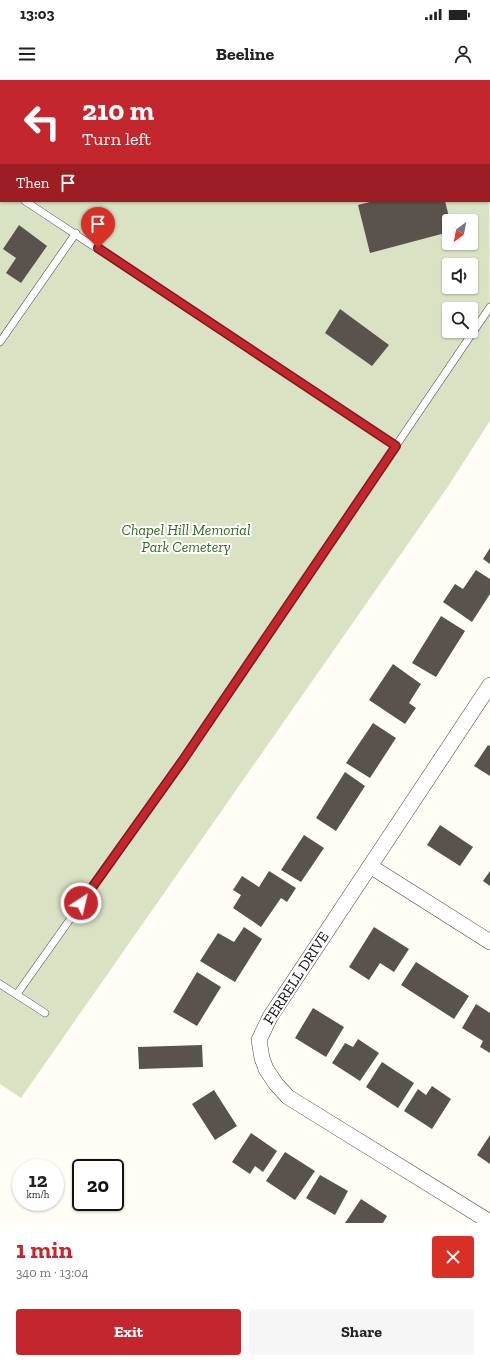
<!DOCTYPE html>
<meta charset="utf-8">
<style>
:root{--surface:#fff;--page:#f6f6f6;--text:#222;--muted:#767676;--accent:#c4262e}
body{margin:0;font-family:"Zilla Slab",serif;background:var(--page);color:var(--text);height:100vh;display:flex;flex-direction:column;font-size:15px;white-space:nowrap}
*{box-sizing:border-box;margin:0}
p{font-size:13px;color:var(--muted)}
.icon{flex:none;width:22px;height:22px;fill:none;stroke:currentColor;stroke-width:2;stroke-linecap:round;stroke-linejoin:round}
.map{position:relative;height:1143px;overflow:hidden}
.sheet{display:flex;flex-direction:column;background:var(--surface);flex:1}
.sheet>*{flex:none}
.hud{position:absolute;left:0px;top:0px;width:490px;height:122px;box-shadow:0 1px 3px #0004;background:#c4262e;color:#fff;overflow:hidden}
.needle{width:26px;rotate:212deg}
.controls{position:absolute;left:442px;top:134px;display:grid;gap:8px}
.controls a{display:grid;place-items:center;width:36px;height:36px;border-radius:4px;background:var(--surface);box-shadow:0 1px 3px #0004;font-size:20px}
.speed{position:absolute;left:12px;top:1079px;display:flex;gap:8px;font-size:20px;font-weight:700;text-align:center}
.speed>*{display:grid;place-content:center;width:52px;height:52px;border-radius:50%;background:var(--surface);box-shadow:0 1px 3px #0004;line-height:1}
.speed small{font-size:10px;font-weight:400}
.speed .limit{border:2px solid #111;border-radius:6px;background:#fff;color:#111}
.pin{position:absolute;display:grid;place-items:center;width:34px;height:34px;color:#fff;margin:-41px -17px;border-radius:50% 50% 50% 0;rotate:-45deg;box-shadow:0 0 4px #0007}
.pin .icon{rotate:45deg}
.me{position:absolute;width:44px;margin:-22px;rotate:35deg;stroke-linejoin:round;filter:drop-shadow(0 0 3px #0008)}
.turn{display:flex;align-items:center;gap:14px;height:84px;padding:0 16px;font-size:18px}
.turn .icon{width:52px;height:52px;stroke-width:2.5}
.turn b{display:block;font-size:28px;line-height:34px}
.then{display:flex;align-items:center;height:38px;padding:0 16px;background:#0003;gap:8px;font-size:15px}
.round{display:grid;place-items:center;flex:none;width:42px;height:42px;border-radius:4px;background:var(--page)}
.head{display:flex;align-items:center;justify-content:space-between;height:68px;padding:0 16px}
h1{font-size:24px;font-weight:800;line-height:30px;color:var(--accent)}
.action{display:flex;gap:8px;margin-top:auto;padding:8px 16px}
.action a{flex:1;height:46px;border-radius:4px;background:var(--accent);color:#fff;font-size:16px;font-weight:800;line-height:46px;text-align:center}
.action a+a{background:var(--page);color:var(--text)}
.status{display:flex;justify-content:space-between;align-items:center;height:28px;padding:0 20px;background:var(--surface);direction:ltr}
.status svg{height:11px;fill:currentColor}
header{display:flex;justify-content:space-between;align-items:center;height:52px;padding:0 16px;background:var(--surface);font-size:18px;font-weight:800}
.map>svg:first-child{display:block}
</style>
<div class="status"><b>13:03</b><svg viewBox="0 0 49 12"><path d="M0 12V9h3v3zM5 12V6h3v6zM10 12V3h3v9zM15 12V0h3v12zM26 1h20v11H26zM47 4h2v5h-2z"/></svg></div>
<header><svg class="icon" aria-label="menu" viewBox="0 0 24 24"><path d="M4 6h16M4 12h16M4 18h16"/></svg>Beeline<svg class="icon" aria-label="person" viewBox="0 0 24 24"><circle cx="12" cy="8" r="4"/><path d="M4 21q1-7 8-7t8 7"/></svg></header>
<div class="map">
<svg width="490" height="1143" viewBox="0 0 490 1143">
<rect width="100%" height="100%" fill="#fffdf5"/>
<path fill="#d9e3c4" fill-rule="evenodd" d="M0 0H458L460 1H1V101Z
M489 19 490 341 447 408 21 1018 0 1004V105L1 103V121H489ZM449 141H471V163H449ZM449 185H471V207H449ZM449 229H471V251H449Z"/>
<path fill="#5a524d" d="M374 121H445L450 141 449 152 370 173 358 125Z
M19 145 47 166 21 203 6 193 16 178 3 169Z
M340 229 389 265 372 286 325 253Z
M490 468V484L483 479Z
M476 490 490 499V514L472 542 443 522 455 504 463 509Z
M441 536 465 551 436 597 412 583Z
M393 584 421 604 409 623 416 628 405 644 369 620Z
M373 643 396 658 370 698 346 683Z
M488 665 490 666V696L474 686Z
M345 692 365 706 336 751 316 738Z
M440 745 473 767 460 786 427 765Z
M304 755 324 768 301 802 281 790Z
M269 791 296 808 287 822 281 818 261 847 233 828 241 815 233 810 242 796 259 807Z
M490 791V806L483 801Z
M244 847 262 859 235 902 200 881 218 853 234 862Z
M374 847 409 869 394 892 380 883 369 900 349 887Z
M416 882 469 916 454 939 401 905Z
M197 892 221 907 197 946 173 932Z
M476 924 490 933V973L480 967 483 961 462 948Z
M313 928 344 947 326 977 295 958Z
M358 959 379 973 360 1001 332 983 345 963 353 967Z
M202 965 203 987 139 989 138 967Z
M382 982 414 1003 398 1028 366 1007Z
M432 1006 451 1019 432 1049 404 1031 418 1009 426 1015Z
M214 1010 237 1046 215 1060 192 1024Z
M251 1053 277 1071 263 1092 255 1086 250 1094 232 1082Z
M490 1055V1084L477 1075Z
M285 1072 315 1091 295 1120 266 1101Z
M320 1095 348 1111 335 1135 306 1118Z
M361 1119 387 1136 383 1143H345Z"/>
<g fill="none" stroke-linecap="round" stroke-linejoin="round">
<g stroke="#444" stroke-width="8">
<path id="lane" d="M25 121 396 366
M0 262 76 153
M0 904 45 933
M17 914 183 680 490 227"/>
</g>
<g stroke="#444" stroke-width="16">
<path id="street" d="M490 605 270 937 259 960 262 978 266 989 276 1004 288 1017 490 1142
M370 786 490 862"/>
</g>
<g stroke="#333" stroke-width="22">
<path id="secondary" d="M458 0 460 1
M489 19 490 20"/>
</g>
<use href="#lane" stroke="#fff" stroke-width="7"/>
<use href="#street" stroke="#fff" stroke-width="15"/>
<use href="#secondary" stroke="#fff6b0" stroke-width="21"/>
</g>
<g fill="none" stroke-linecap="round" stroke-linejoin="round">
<g stroke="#7f191e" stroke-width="10">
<path id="route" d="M81 823 183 680 396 366 98 168"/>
</g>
<use href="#route" stroke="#c4262e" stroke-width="7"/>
</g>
<g text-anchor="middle" stroke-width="4" stroke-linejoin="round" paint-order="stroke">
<g font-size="15" font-style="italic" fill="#2f6b1f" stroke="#fff">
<text x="186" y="455">Chapel Hill Memorial<tspan x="186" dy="17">Park Cemetery</tspan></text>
</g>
<g font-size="15" fill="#111" stroke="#fff">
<text transform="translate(296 898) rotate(-57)" y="5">FERRELL DRIVE</text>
</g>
</g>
</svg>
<div class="controls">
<a><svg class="needle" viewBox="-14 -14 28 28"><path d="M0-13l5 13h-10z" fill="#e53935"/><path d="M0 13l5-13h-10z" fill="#767676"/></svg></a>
<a><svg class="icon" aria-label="sound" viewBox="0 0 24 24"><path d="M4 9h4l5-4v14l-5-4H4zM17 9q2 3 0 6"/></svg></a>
<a><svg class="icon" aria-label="search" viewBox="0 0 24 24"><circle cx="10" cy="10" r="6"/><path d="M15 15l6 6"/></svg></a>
</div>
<div class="speed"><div>12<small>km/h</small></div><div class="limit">20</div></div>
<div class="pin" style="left:98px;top:168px;background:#d93025"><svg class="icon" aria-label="arrive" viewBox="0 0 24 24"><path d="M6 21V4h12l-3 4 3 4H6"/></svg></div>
<svg class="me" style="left:81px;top:823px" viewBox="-20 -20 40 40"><circle r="17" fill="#c4262e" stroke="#fff" stroke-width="3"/><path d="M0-11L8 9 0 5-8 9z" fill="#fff"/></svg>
<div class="hud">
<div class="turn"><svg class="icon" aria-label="left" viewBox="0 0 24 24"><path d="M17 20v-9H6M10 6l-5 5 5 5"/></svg><div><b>210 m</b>Turn left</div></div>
<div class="then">Then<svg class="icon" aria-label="arrive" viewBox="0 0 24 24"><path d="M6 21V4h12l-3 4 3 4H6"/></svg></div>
</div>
</div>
<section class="sheet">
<div class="head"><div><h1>1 min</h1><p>340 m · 13:04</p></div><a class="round" style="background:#d93025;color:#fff"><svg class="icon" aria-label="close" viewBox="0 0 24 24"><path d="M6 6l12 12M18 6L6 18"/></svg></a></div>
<div class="action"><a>Exit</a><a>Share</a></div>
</section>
